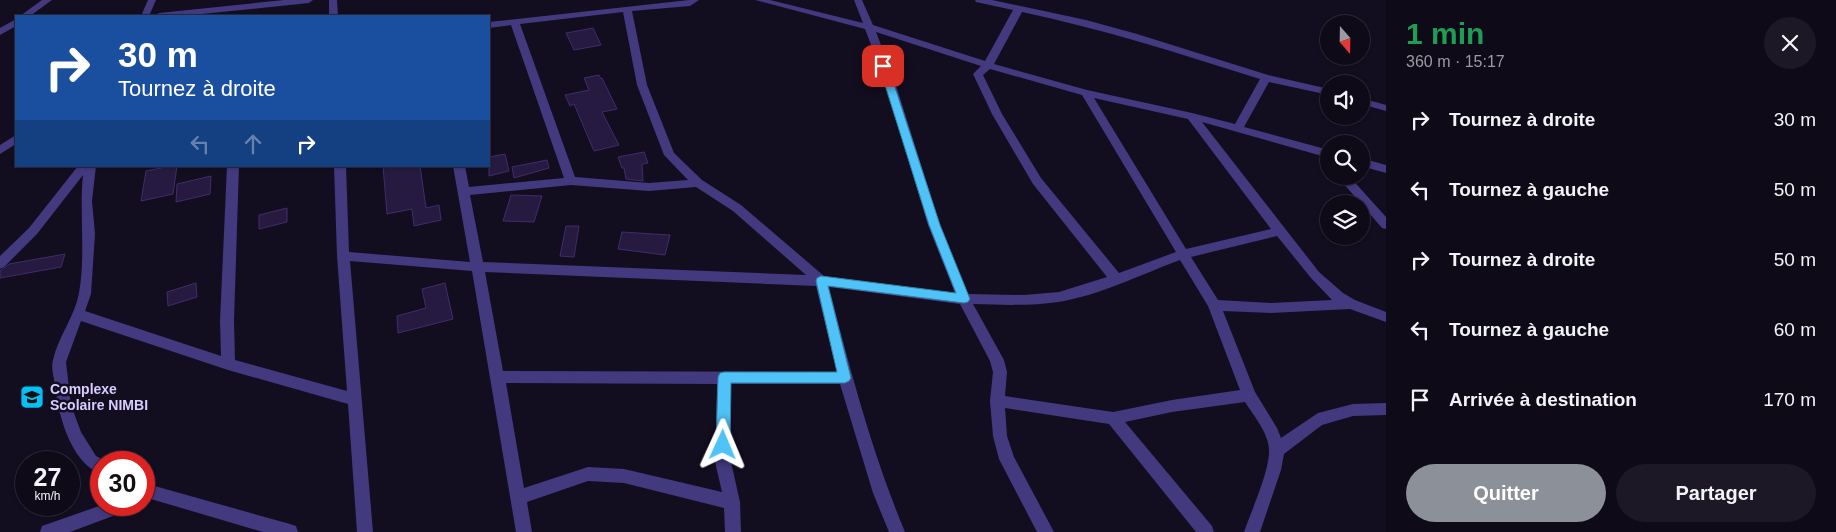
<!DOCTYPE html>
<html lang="fr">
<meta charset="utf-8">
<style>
:root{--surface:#0e0a18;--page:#1c1825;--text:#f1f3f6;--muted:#9b9aa2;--line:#2e2b37;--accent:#8c9099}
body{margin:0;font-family:Helvetica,sans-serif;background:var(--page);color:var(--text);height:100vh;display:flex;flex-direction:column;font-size:19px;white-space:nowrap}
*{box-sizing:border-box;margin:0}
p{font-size:16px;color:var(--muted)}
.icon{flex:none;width:28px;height:28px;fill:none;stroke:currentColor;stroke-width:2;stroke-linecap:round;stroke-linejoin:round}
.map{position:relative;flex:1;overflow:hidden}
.sheet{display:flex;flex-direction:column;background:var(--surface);width:450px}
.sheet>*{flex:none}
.banner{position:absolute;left:15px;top:15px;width:475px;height:152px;border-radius:0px;box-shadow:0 1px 4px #0004,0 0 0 1px var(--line);background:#1a4fa0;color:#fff;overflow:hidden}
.needle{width:32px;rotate:160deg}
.controls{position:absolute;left:1320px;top:15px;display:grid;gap:10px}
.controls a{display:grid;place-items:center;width:50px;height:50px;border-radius:50%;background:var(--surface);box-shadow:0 1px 4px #0004,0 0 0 1px var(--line);font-size:25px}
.speed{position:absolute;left:15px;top:451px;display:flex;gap:10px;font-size:25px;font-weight:700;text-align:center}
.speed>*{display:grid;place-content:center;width:65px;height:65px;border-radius:50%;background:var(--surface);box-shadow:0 1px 4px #0004,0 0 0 1px var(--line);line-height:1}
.speed small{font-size:12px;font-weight:400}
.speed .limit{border:8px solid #d22;background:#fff;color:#111}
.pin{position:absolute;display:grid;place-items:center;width:42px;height:42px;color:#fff;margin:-21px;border-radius:10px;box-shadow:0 2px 8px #0006}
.me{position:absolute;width:55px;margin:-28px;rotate:1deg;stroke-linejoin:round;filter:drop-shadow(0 0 4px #0008)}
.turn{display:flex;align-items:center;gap:18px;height:105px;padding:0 20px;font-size:22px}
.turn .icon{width:65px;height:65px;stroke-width:2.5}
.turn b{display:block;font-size:35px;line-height:42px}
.lanes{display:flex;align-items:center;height:48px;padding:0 20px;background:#0003;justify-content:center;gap:25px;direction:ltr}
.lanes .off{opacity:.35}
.round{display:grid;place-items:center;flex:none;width:52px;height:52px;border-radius:26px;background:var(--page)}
.summary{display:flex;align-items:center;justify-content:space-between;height:85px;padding:0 20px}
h1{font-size:30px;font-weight:700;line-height:38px;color:#1e9e55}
.primary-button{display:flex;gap:10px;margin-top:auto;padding:10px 20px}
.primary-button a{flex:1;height:58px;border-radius:30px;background:var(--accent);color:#fff;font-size:20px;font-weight:700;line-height:58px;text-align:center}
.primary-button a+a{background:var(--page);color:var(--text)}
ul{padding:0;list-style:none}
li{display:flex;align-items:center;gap:15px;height:70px;padding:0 20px}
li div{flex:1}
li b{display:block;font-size:19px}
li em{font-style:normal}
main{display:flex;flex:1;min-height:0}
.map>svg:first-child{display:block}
</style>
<main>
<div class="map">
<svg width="1386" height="532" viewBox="0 0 1386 532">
<rect width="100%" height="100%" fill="#130d20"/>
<path fill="#261a41" stroke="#402c6c" d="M593 28 601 45 574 50 566 33Z
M599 75 601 79 602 78 617 109 602 112 619 145 594 151 574 104 570 106 565 95 589 90 584 78Z
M644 152 648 163 642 164 643 181 626 179 624 168H622L618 157Z
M505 154 509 171 489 176V157Z
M547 160 549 168 514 178 512 167Z
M171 166H177L173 194 141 201 146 171Z
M383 166H420L426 208 439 205 441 220 414 226 412 209 387 214Z
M211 176 210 194 176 202 177 184Z
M511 195 542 196 534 222 503 221Z
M287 208V222L259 229V215Z
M566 226H579L574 257 560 256Z
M622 232 670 235 665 255 618 249Z
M65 254 61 267 0 278V271L9 264Z
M196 283 197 297 168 306 167 292Z
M445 283 453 319 398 333 397 316 426 308 422 289Z"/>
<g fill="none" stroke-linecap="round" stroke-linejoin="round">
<path fill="#43397e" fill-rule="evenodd" d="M42 0H52L30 16H20Z
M148 0H156L149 16H141Z
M284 0H313L309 3 182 16H154L159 13Z
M329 0H337L338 16H329Z
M689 0H699L690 6 632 11 647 85 674 153 702 180 741 205 824 276 955 293 928 225 884 79 865 29 755 0H770L863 23 854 0H862L873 25 985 61 1013 10 976 2 975 0H992L1086 20 1137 34 1268 75 1329 89V95L1269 82 1244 127 1329 150V158L1202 122 1319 272 1343 293 1355 300 1386 312V322L1350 309 1271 313 1223 311 1255 392 1277 428 1281 438 1318 413 1353 404 1386 403V415L1353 416 1322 425 1284 454 1281 470 1260 532H1244C1251 512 1270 470 1269 450 1269 434 1254 416 1245 402L1172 412 1125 422 1212 526 1214 532H1196L1109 424 1005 408 1007 436 1014 457 1054 532H1037L999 459 993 436 990 401 993 372 990 361 960 304 829 287C850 370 872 453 905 532H889L873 493 840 384H731V462L740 502 741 532H725L724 508 624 483 588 481 527 502 532 532H516L472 271 350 261 373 532H357L348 404 228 370 81 321 66 362 71 405 81 432 96 456 107 462H101V474C69 462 57 410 54 379 53 374 51 366 53 360 58 337 75 316 79 293 86 253 79 214 83 175L37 234 4 267 0 269V256L29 228 78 166H96L92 201 95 234 91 294 85 311 221 356 220 321 227 166H239L234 321 235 360 347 391 337 256 334 166H346L349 252 470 262 453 166H465L469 187 564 178 511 25 489 28V22ZM623 12 637 85 664 155 688 180 649 183 575 177 520 24ZM1022 12C1103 29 1181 54 1260 79L1235 124 1192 113 1087 90 994 64ZM876 32 981 66 973 74 992 114 1033 184 1107 277 1059 292 1024 295 968 294 940 225 894 79ZM990 69 1082 95 1176 252 1119 273 1041 178 1002 114 983 75ZM1094 98 1188 119 1271 229 1186 249ZM571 185 649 191 696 187 733 211 806 275 483 262 470 195ZM1277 236 1311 278 1332 300 1271 303 1218 300 1191 257ZM1180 260 1208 306 1240 390 1172 400 1113 412 1005 396 1007 372 1004 360 973 304C1002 305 1030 306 1058 302 1098 296 1142 274 1180 260ZM485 272 816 286 837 372 503 371ZM506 383 717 384 715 462 722 492 624 469 588 467 524 488Z
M16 19V26L0 35V28Z
M1361 98 1386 105V111L1361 104Z
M16 135V144L0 154V145Z
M1361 158 1386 165V173L1361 166Z
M1337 176H1349L1386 217V229L1382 228Z
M144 483 290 524 296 526 298 532H263L144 497Z
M102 505H131L129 510 70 532H40L42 526Z"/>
</g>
<path fill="#4fc3f7" stroke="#337fa1" d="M880 64H883L888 66 940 225 970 299 968 302 964 303 828 286 851 378 849 381 845 383H731L730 445 728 450 723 452 718 450 716 445 718 377 720 373 724 372H837L816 281 817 278 821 276 956 293 929 225 879 66Z"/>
<defs>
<g id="school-square" transform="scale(1.25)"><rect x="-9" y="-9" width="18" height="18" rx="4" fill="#05c0f2" stroke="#130d20"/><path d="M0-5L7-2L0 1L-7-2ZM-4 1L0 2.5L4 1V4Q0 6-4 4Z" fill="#111"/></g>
</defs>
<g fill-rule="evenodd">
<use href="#school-square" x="32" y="397"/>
</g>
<g text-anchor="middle" stroke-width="5" stroke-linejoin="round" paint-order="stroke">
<g font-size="14" font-weight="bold" fill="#d8cdfe" stroke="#130d20" text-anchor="start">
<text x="50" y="394">Complexe<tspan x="50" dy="16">Scolaire NIMBI</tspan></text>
</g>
</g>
</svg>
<div class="controls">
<a><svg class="needle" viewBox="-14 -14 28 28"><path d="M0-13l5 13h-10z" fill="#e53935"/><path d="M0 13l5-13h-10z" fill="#9b9aa2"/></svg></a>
<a><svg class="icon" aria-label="sound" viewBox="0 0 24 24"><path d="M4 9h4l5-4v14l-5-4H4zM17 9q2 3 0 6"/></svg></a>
<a><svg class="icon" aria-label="search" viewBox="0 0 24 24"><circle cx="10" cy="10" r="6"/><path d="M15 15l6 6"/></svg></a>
<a><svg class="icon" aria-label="layers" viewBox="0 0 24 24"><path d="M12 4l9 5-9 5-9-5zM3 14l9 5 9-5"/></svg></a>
</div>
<div class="speed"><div>27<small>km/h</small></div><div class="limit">30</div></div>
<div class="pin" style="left:883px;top:66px;background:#d93025"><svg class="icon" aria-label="arrive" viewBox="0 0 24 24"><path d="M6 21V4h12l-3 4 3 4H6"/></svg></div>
<svg class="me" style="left:723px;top:445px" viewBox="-20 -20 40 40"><path d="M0-17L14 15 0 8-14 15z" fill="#4fc3f7" stroke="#fff" stroke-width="4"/></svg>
<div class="banner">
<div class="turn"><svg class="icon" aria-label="right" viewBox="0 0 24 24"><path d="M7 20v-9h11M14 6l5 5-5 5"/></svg><div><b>30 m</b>Tournez à droite</div></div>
<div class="lanes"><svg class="icon off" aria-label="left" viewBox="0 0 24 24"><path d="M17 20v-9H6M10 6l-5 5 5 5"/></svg><svg class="icon off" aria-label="ahead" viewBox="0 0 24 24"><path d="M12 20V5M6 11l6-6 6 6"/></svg><svg class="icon" aria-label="right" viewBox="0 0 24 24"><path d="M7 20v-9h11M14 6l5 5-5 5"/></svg></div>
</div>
</div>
<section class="sheet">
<div class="summary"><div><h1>1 min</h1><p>360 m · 15:17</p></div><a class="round"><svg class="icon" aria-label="close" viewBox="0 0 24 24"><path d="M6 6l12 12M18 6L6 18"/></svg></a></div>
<ul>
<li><svg class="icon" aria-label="right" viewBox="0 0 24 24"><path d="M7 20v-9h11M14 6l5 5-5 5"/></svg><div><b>Tournez à droite</b></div><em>30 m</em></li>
<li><svg class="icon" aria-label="left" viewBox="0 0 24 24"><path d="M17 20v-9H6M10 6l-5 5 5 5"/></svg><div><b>Tournez à gauche</b></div><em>50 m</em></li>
<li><svg class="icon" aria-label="right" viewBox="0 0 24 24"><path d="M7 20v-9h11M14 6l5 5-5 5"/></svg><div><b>Tournez à droite</b></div><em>50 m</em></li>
<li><svg class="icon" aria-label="left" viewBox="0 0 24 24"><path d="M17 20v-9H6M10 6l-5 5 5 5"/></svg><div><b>Tournez à gauche</b></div><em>60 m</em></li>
<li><svg class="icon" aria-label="arrive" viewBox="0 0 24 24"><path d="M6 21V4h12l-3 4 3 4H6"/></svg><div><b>Arrivée à destination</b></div><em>170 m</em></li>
</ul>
<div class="primary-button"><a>Quitter</a><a>Partager</a></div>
</section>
</main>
